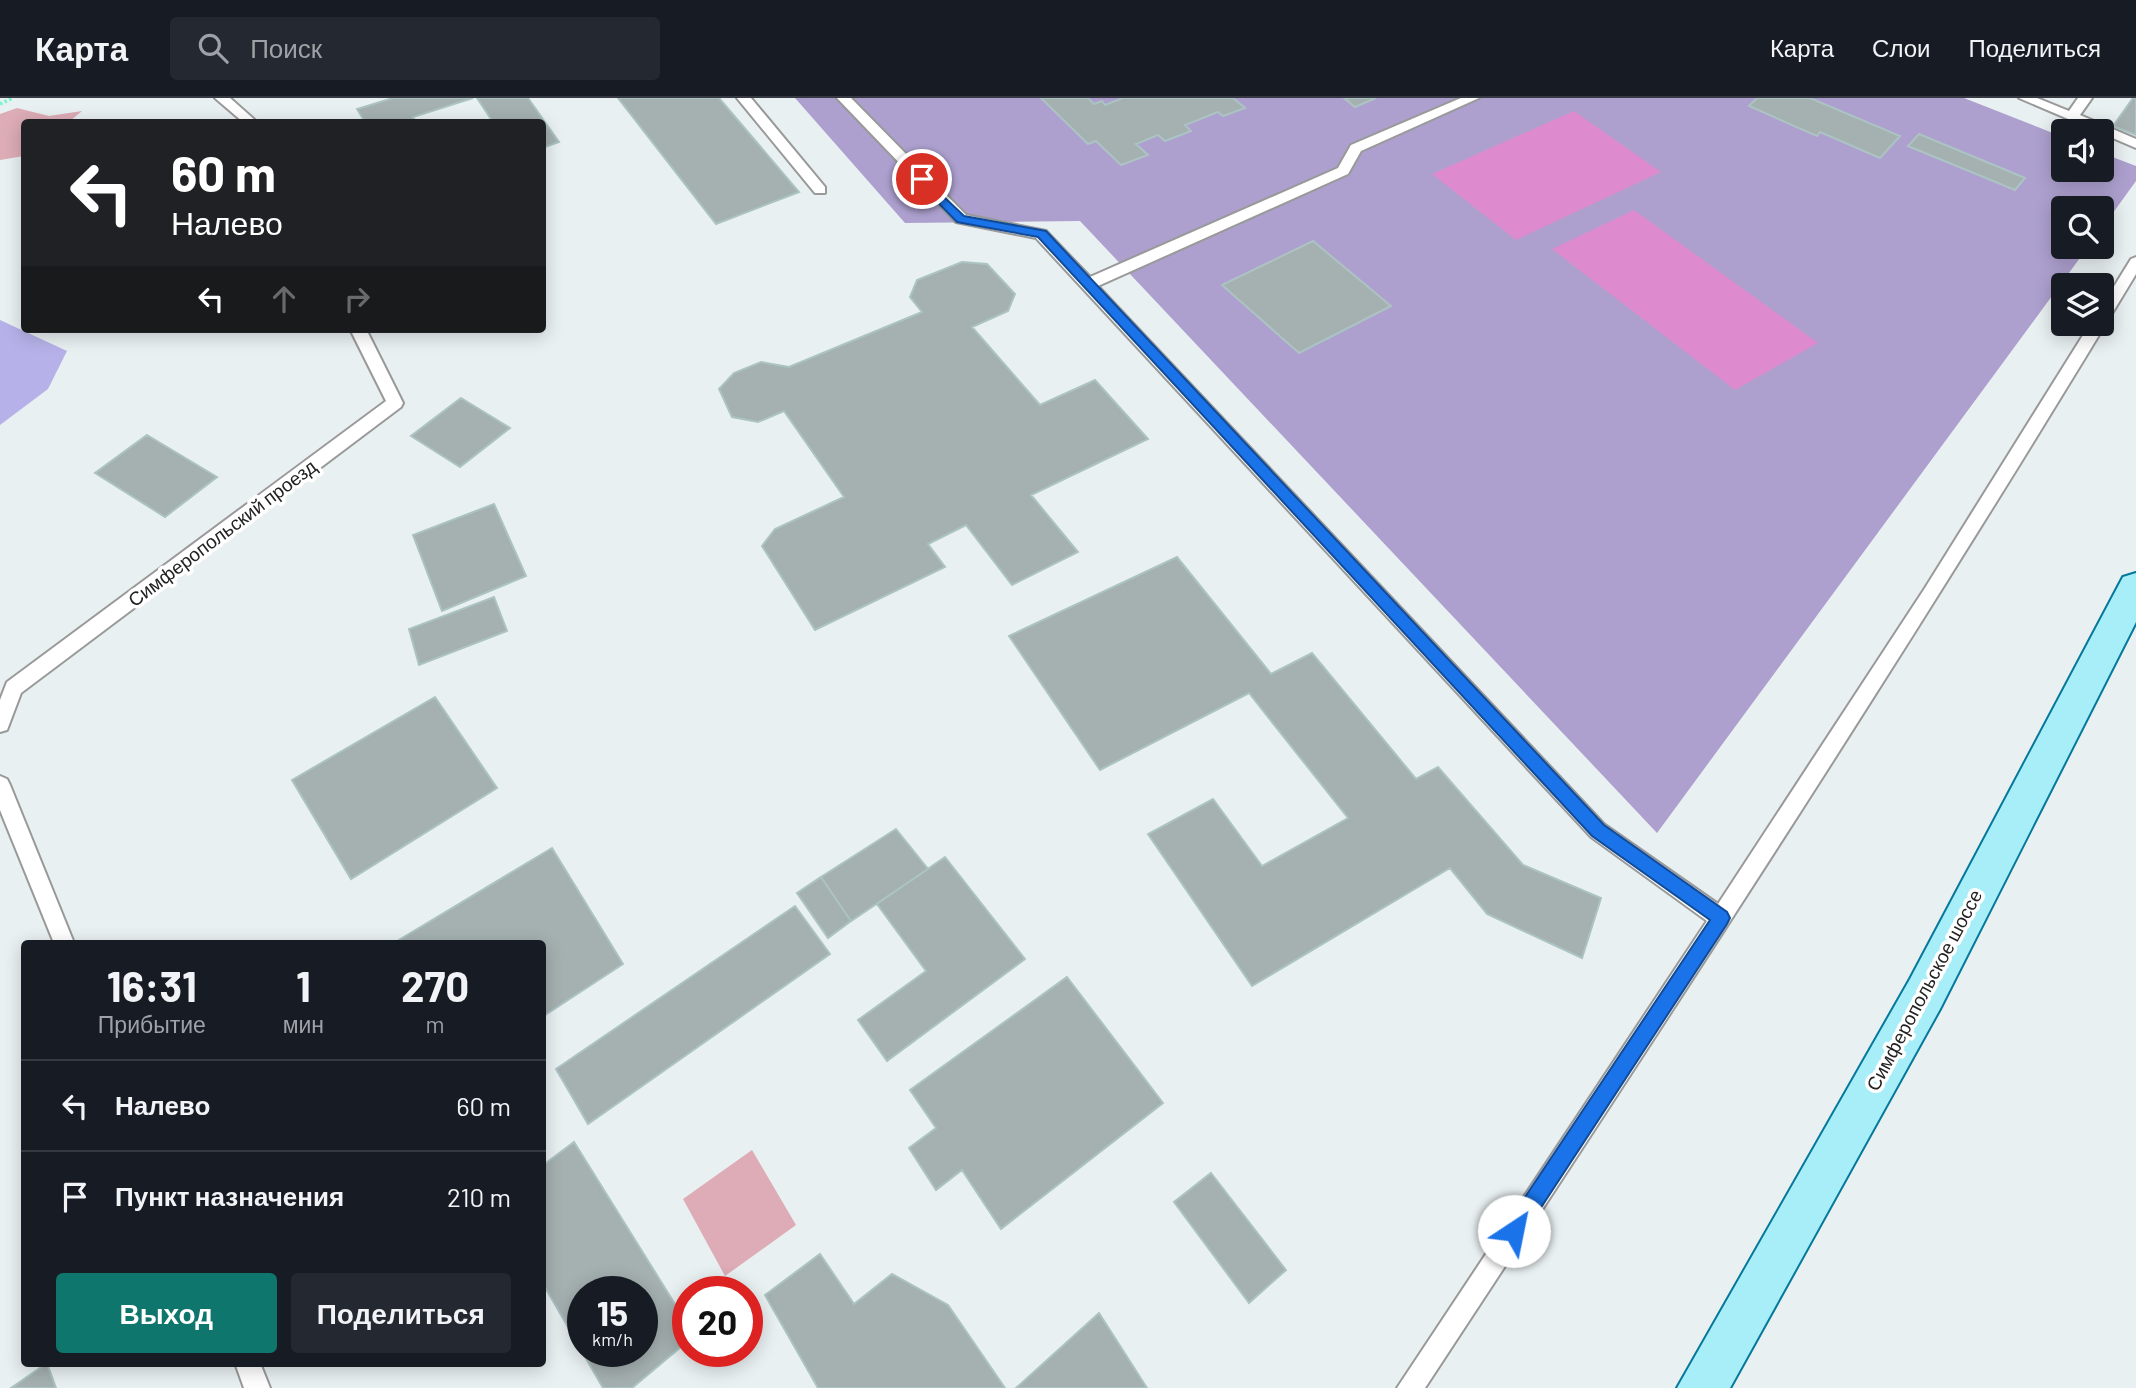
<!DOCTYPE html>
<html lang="ru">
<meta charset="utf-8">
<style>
:root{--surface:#171b24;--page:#242831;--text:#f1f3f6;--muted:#9ea1a6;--line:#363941;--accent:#0f766e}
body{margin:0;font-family:Barlow,sans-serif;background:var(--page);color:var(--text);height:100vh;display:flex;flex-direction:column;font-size:26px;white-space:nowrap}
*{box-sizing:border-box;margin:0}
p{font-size:23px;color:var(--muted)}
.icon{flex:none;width:38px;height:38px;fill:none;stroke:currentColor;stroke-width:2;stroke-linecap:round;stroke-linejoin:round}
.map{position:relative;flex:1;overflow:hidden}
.panel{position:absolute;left:21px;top:842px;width:525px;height:427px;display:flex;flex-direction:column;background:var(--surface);border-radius:7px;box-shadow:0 4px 18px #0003}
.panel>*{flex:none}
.hud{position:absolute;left:21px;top:21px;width:525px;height:214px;border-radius:7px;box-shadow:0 4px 18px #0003;background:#202124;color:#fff;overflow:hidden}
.buttons{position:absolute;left:2051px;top:21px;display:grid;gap:14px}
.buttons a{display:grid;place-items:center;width:63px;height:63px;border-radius:7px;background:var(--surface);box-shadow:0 4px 18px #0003;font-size:35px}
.speed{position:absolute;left:567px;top:1178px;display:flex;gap:14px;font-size:35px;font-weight:700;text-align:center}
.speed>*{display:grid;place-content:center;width:91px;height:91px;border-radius:50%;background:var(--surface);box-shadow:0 4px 18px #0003;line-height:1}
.speed small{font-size:18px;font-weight:400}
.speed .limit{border:10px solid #d22;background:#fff;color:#111}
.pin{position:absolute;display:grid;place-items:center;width:60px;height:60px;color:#fff;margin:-30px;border:4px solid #fff;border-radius:50%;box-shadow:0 2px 7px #0007}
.me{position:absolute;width:77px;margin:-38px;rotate:34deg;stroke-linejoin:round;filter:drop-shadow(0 0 5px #0008)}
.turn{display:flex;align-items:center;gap:24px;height:147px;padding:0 35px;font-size:32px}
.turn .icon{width:91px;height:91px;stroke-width:2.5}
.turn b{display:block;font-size:49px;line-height:60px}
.lanes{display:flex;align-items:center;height:66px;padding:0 35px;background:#0003;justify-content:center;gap:35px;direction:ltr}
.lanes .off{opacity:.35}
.eta{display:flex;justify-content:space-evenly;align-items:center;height:119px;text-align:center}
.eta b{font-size:42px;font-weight:700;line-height:49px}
.cta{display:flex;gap:14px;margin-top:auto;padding:14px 35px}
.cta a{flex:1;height:80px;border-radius:7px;background:var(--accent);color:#fff;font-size:28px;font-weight:700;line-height:80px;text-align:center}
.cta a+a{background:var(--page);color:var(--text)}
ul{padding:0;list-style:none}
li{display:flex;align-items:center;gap:21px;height:91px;padding:0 35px;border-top:2px solid var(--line)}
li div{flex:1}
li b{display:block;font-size:26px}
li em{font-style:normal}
header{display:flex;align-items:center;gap:42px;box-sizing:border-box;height:98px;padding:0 35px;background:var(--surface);border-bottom:2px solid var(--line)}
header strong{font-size:33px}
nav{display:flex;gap:38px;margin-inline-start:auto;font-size:24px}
.search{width:490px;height:63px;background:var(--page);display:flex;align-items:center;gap:18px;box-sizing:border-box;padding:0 24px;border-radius:7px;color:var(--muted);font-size:26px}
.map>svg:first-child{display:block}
</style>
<header>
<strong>Карта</strong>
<div class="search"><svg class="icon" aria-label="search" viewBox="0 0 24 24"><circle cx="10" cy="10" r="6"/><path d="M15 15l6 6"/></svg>Поиск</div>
<nav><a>Карта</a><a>Слои</a><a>Поделиться</a></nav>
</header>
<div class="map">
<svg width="2136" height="1290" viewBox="0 0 2136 1290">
<rect width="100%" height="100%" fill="#e9f0f2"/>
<path fill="#b6b2e9" d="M0 222 67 253 48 291 0 327Z"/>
<path fill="#ada0cf" d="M795 0H1964L2063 39V72H2102V55L2136 68V83L2102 130V110H2063V149H2088L1657 735 1080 123 905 125Z"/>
<path fill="#dd8bce" d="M1574 13 1661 74 1516 142 1432 76Z
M1634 112 1818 245 1735 292 1552 151Z"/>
<path fill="#ddacb6" d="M17 10 49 18 82 13 69 24H24V58L0 62V16Z
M752 1052 796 1127 725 1178 683 1101Z"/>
<path fill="#a5b0b0" stroke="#acc3c3" stroke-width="2" fill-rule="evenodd" d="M393 0H473L413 19 416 24H365L357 11Z
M477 0H528L559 44 542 50V24H493Z
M618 0H719L799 94 716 126Z
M1041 0H1088L1094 6 1102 3 1105 7 1123 0H1233L1245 10 1223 18 1218 14 1185 27 1191 33 1165 43 1158 37 1136 46 1148 57 1121 67 1096 43 1088 46Z
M1344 0H1376L1355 9Z
M1757 0H1810L1900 38 1880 60 1820 34 1817 38 1749 8Z
M2133 0H2136V37L2113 28Z
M1919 36 2025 80 2015 92 1908 48Z
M1313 143 1391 208 1299 255 1222 187Z
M962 164 987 166 1015 196 1008 213 972 229 1040 307 1095 282 1148 341 1031 397 1078 454 1012 487 966 427 928 446 945 469 815 532 762 448 775 431 844 399 784 313 758 324 732 319 719 291 734 275 761 264 789 269 922 214 910 199 917 182Z
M461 300 510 330 460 369 411 338Z
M147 337 217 379 165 419 95 375Z
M494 406 526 478 442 513 413 437Z
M1177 459 1271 576 1312 555 1416 681 1438 669 1523 767 1601 800 1582 860 1487 816 1450 770 1252 888 1148 736 1213 701 1262 768 1348 720 1249 595 1100 672 1009 538Z
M494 499 507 533 419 567 409 531Z
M435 599 497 690 351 781 292 682Z
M896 731 928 771 851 823 821 779Z
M552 750 623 866 542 919V845H394Z
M945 759 1025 861 887 963 858 922 926 873 877 806Z
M821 779 851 823 828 840 797 795Z
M795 808 830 856 588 1026 556 971Z
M1067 879 1163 1005 1001 1131 962 1072 936 1092 909 1050 936 1030 910 992Z
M574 1044 688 1227V1243L632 1290H603L542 1184V1068ZM583 1194H642V1253H583Z
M1211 1075 1286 1172 1249 1205 1174 1104Z
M820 1156 854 1206 892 1176 948 1207 1005 1290H818L765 1197Z
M1099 1215 1147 1290H1016Z
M47 1265 56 1290H11Z"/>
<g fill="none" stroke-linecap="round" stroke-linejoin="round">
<g stroke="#999" stroke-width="4">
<path id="service" d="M215 0H230L257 24H243Z
M737 0H751L825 89V95H815Z
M837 0H851L966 117 1046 133 1090 179 1338 70 1351 47 1461 0H1479L1361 53 1348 76 1098 188 1605 727 1718 806 1925 490 2090 226H2102V208L2131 161 2136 159V176C1910 551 1667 922 1425 1290H1397L1707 823 1591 739 1036 140 956 124Z
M2019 0H2037L2069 13 2078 0H2092L2080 17 2136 41V50Z
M350 231H366L403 305 401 309 21 595 7 632 0 634V602L7 584 386 303Z
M0 678 7 681 10 687 74 845H54L0 712Z
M235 1265H260L270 1290H244Z"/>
</g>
<g stroke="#05789b" stroke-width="4">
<path id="primary" d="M2136 475V524L1940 911 1730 1290H1677L1910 881 2123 479Z"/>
</g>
<path stroke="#76f6cb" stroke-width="3.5" stroke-dasharray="2.5 2.5" stroke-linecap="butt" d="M0 6 13 0"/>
<use href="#service" fill="#fff" fill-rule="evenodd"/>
<use href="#primary" fill="#a7eef9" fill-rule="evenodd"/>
</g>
<path fill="#1a73e8" stroke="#114b97" stroke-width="2" d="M922 78 964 118 1046 133 1604 727 1727 814 1730 820 1727 826 1521 1140 1514 1143 1507 1140 1504 1133 1507 1126 1710 822 1592 738 1038 139 957 124 918 84 917 81Z"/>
<g text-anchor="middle" stroke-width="7" stroke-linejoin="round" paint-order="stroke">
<g font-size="19" fill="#222" stroke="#fff">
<text transform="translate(222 435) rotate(-37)" y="7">Симферопольский проезд</text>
<text transform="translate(1924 892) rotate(-62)" y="7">Симферопольское шоссе</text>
</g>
</g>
</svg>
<div class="buttons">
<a><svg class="icon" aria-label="sound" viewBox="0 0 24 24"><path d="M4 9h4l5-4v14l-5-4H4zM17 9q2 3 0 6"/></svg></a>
<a><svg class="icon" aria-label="search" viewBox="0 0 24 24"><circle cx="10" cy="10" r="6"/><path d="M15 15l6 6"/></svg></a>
<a><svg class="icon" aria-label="layers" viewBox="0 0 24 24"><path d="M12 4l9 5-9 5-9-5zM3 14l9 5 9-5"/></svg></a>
</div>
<div class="speed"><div>15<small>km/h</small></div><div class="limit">20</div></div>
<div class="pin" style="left:922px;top:81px;background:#d93025"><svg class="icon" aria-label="arrive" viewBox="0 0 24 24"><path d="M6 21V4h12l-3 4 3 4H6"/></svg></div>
<svg class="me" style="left:1514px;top:1133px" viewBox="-20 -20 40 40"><circle r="19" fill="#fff"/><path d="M0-13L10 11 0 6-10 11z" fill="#1a73e8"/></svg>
<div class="hud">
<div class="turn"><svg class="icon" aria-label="left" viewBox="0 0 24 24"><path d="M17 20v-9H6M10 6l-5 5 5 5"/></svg><div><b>60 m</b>Налево</div></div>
<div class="lanes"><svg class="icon" aria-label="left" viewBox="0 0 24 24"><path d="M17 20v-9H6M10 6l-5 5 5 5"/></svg><svg class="icon off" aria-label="ahead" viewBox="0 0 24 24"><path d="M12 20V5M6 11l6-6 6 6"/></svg><svg class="icon off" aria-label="right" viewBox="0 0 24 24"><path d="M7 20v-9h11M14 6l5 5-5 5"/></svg></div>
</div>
<section class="panel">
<div class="eta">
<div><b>16:31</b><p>Прибытие</p></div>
<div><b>1</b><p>мин</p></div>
<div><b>270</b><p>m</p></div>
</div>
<ul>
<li><svg class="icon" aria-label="left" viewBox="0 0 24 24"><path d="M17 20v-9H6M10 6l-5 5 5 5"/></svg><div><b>Налево</b></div><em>60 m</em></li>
<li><svg class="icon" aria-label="arrive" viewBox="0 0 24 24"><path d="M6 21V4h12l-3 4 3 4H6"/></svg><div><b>Пункт назначения</b></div><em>210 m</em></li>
</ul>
<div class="cta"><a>Выход</a><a>Поделиться</a></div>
</section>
</div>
